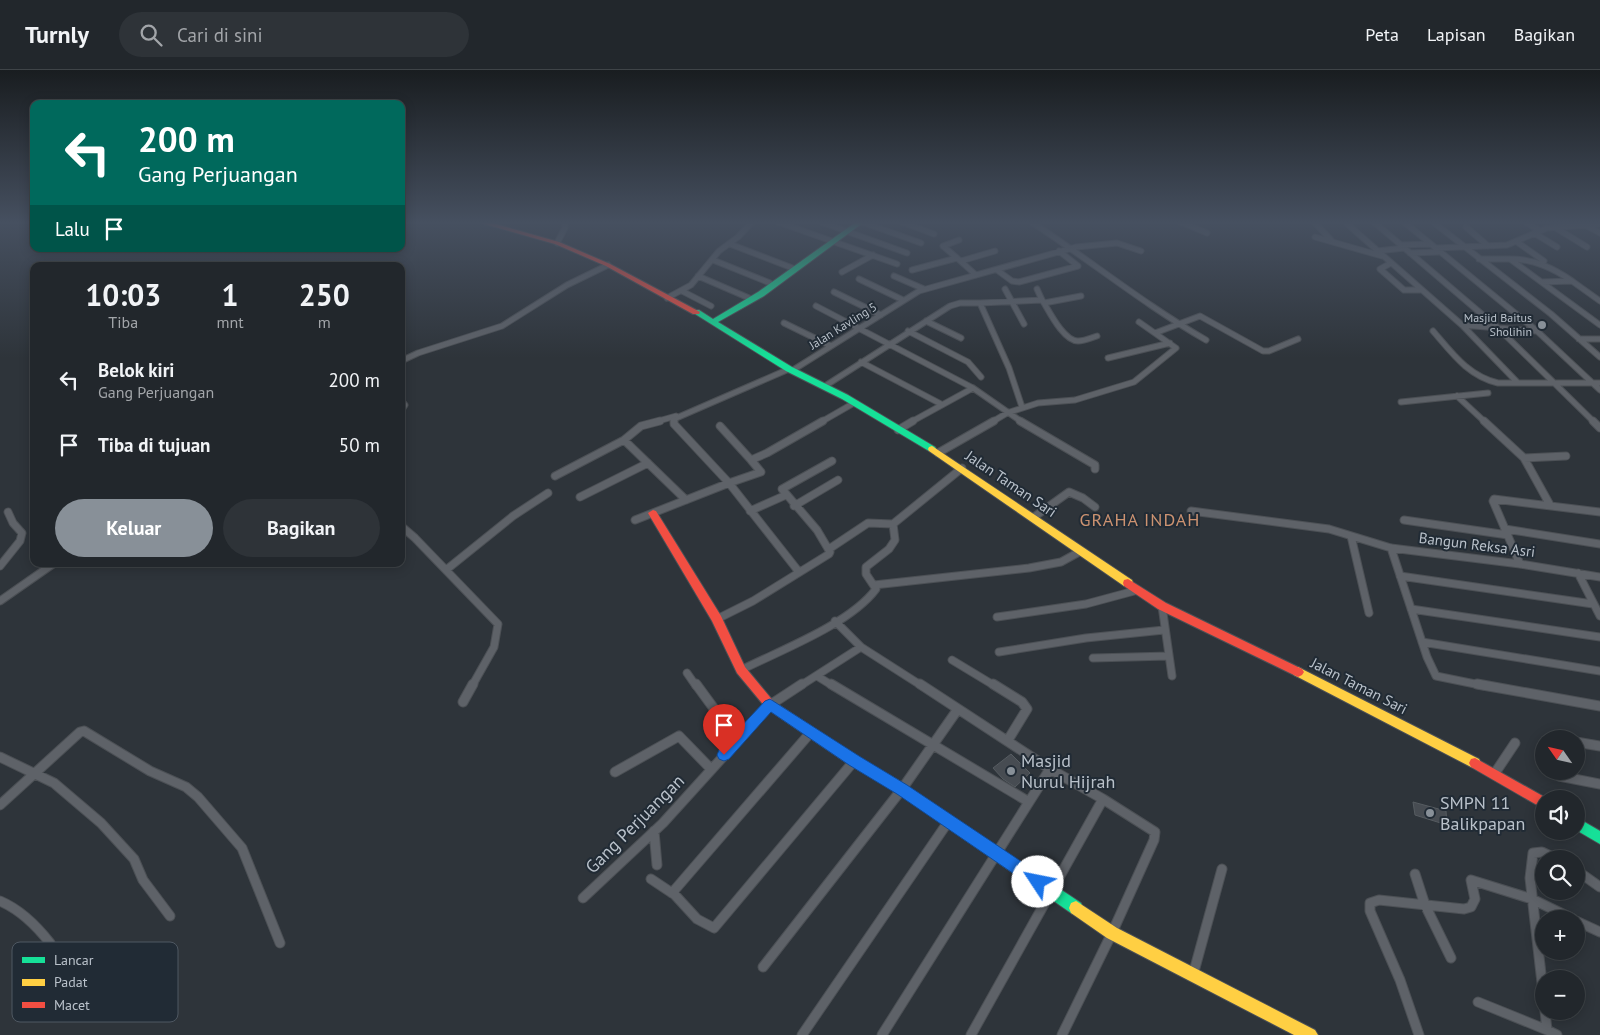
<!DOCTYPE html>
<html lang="id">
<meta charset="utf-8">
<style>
:root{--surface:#22272c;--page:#2e3338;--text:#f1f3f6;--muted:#a2a5a9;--line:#3f4448;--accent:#889098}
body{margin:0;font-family:"PT Sans",sans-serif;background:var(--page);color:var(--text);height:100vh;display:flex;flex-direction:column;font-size:19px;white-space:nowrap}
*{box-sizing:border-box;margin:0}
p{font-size:16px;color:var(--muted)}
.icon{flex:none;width:28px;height:28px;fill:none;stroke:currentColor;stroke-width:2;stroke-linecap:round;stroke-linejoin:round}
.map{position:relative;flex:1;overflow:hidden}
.details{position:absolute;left:30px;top:192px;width:375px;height:305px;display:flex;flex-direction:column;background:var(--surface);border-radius:10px;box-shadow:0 2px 12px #0003,0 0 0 1px var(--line)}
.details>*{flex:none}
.top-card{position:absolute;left:30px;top:30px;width:375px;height:152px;border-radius:10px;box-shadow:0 2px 12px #0003,0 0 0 1px var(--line);background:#00695c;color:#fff;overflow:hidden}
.needle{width:32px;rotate:304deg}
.controls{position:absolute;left:1535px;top:660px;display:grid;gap:10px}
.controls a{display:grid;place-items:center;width:50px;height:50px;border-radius:50%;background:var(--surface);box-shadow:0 2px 12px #0003,0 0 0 1px var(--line);font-size:25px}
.pin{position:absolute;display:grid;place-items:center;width:42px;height:42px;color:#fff;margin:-51px -21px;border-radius:50% 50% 50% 0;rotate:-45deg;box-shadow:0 0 5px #0007}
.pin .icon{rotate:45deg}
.me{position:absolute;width:55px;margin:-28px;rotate:304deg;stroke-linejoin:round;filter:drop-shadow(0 0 4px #0008)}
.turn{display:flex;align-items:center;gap:18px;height:105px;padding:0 25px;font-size:22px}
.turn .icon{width:65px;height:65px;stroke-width:2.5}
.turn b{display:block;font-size:35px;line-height:42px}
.then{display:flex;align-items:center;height:48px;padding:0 25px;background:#0003;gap:10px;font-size:19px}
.eta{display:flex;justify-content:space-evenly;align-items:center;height:85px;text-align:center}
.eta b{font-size:30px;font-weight:700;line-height:35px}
.button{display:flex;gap:10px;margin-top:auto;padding:10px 25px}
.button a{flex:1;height:58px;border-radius:30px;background:var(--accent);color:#fff;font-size:20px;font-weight:700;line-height:58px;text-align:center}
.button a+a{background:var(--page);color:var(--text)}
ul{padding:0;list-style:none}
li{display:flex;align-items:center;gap:15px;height:65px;padding:0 25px}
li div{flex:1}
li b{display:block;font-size:19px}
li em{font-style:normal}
header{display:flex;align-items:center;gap:30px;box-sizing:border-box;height:70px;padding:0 25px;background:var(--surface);border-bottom:1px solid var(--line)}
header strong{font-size:24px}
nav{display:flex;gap:28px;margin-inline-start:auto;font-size:18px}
.search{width:350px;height:45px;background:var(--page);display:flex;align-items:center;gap:12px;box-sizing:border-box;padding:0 18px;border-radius:28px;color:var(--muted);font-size:19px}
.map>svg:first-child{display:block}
</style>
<header>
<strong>Turnly</strong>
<div class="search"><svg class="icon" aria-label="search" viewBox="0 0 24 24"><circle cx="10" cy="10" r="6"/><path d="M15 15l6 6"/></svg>Cari di sini</div>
<nav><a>Peta</a><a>Lapisan</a><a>Bagikan</a></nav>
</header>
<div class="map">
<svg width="1600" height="965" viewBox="0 0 1600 965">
<rect width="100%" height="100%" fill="#2e343a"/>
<path fill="#474c52" stroke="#565c61" d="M1011 684 1030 703 1015 717 1003 709 993 698Z
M1413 732 1446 741 1447 755 1415 745Z"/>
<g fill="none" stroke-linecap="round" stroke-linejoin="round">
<g stroke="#4c5055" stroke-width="7">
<path id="street-far2" d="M778 152 897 194
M821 152 907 183
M862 152 921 173
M902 152 934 164
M1036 152 1033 153C1091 191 1145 235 1206 270
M1181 152 1207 163
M1345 152 1462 255 1517 312
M1374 152 1498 258 1594 352
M1404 152 1537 261 1600 320
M1433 152 1551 244 1600 287
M1525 152 1539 160
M1316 154 1331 170
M1587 156 1600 163
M1466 157 1488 176
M1556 158 1587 177
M1534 163 1557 177
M1315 167 1382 186
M1517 172 1544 191
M557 173 565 158V152
M730 174 795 199
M1400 175 1430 174
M1436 178 1507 175 1547 158 1600 154
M1377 181 1404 178
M1410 183 1438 182
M957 188 943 176 959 170
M1479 189H1510L1600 255
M1510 189C1534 189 1553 198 1572 211L1542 212
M713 190 770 213
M961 191 995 181
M1391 193 1380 199 1404 220H1421
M912 200 957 188 976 205
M997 200 1012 211 1019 212 1078 196 1059 181
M842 202 873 185
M698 206 749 228
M894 206 924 219
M859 209 903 230
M1572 211 1600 231
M1005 219 1024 254
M1037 219 1042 230
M682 221 711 236
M834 222 881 245
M667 228 691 215 719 181 738 167 752 152
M980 233 1042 230 1044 233 1081 226
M1044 233C1050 243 1064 271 1078 271 1084 271 1091 268 1097 266
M816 236 973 318 1022 352
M926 251 961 268
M784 253 831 276
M1462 255 1536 261
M908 261 968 292 981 307
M1433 261C1452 283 1468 306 1498 313H1600
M1155 263 1200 246 1263 281H1269L1298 269
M1579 269H1600
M1108 288 1170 273
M401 291 418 283 502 256 567 215 608 195
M861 292 941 334
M793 300 919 221 1076 177 1117 173 1141 181
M825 316 950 236 960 233H980L1009 298 1022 337
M1457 326 1485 352
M401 330 405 335 401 341
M1401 332 1488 323
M655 352 676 346
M674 352V349L789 299
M821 352 854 333
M911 352 973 318
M992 352 1007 343 1038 333 1075 330 1134 312 1176 278 1139 252"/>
</g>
<g stroke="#4c5055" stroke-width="9">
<path id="street-far1" d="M674 351V354L729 413 761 402 751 390 767 383 823 351
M1020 351 1095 395V399
M1484 351 1524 388
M1593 351 1600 358
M720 356 751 390
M898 360 913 351
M624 370 686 430
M938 383 994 351
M555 406 624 370 641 356 660 351
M580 427 648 393
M1550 435 1524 388 1566 386
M794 436 838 410
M750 441 786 425
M1191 441 1329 459 1391 478 1520 494 1600 507
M1034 447 1069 422 1083 428 1095 437
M635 450 729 413 799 502
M1404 450 1508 465
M401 456 415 468 498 554 494 577 472 616
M1505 459 1600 474
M1351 466 1369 543
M1391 478 1427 587 1436 606 1485 616
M829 479 868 453 893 454
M1520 494 1493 431 1494 429 1600 442
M0 496 20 471 22 463 13 453 8 442
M446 500 513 446 548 423
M1578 503 1600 546
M1400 506 1593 534
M874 515 1029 498 1061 492 1081 481
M0 531 53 494
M1162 536 1172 606
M1411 539 1600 567
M997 547 1086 534 1138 520
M717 549 753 531 829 484 830 482 817 460 782 419 832 391
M835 551 861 577 922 616
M1422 572 1600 601
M999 582 1086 568 1164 560
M1093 588 1169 586
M952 590 995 616
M741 600C781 580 850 554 876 519L866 504V497L889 479 895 470 893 454 962 398
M687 603 696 616
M817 606 833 616
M800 616 861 577"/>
</g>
<g stroke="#4c5055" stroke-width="11">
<path id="street" d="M696 614 737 670
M831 614 1029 732 882 965
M920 614 1050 699 1103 729 1155 762 1154 770 1112 863 1062 965
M993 614 1022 632 1027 639 1008 670
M1477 614 1600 636
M463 632 473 614
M1550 668 1557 669
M1576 672 1600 676
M0 687 54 713 101 753 134 789 143 810 170 846
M615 702 679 666 711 699
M1495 703 1515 673
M1559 706 1600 714
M1029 732 1050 699
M0 735 80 662 84 661 150 701 186 717 198 727 242 778 280 873
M654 761 657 795
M1576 800 1600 817
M1415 804 1425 835 1451 888
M651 809 675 825 697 849 714 858 854 691
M672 823 811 662
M583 828 663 753 770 635 802 614
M0 831C21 840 36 855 50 873
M1576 851 1600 862
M763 897 902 719 958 639
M1193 905 1222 799
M1544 930 1530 808 1533 783 1542 782 1557 789
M1478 932 1547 960 1545 941
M1547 960 1557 965
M802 965 948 752
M971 965 1103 729
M1419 965 1400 910 1370 841V833L1379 830 1464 839 1471 837 1475 829 1471 810 1532 829 1573 849"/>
</g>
<g stroke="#4c5055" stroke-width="2">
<path id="fast" d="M856 152H864L764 226 718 252 792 297 848 325 935 377 936 379 935 381H929L842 329 786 301 692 242 693 240H699L713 249 758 222Z
M902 713 1081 833 1083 838 1081 843 1076 845 1071 843 898 723 896 719 898 715Z
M1576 747 1600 761V774L1576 760Z"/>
</g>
<g stroke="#4c5055" stroke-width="2">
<path id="slow" d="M932 376 1132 510 1133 513 1132 516H1124L929 381 928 379 929 377Z
M1298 597 1479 689 1481 693 1479 697 1475 698 1471 697 1294 605 1292 602 1294 599Z
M1076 831 1117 858 1315 960 1318 965H1294L1107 868 1071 843 1069 838 1071 833Z"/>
</g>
<g stroke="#4c5055" stroke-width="2">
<path id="jam" d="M477 152H489L559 172 610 194 700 242 699 244H693L606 196 555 174Z
M653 440 656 441 721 546 745 597 774 632 858 687 906 715 908 719 906 723 902 725 898 723 850 695 766 638 737 603 712 551 648 443Z
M1128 509 1166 533 1302 599 1304 602 1302 605 1298 607 1294 605 1158 539 1124 516 1123 513 1124 510Z
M1475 688 1548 729H1544V739L1471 697 1469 693 1471 689Z"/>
</g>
<use href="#street-far2" stroke="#5e6268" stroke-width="5"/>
<use href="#street-far1" stroke="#5e6268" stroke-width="7"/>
<use href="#street" stroke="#5e6268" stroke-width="9"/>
<use href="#fast" fill="#16e098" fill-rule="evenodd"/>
<use href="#slow" fill="#ffcf43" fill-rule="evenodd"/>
<use href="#jam" fill="#f24e42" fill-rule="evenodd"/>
</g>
<linearGradient id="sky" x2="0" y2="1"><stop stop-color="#191d20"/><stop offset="0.53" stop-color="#465060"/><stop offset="1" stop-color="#465060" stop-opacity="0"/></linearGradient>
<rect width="1600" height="288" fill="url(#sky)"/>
<path fill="#1a73e8" stroke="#114b97" d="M770 629 859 686 907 715 1043 806 1046 812 1043 817 1038 819 1033 817 897 724 849 695 771 642 729 689 724 691 719 689 717 685 719 680 765 631Z"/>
<g fill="#889098" stroke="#212b35" stroke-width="2">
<circle cx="1542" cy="255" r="5"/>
<circle cx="1011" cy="701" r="5"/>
<circle cx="1430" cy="743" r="5"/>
</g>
<g text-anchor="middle" stroke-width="4" stroke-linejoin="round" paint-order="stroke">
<g font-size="12" fill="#b9c1ca" stroke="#212b35" text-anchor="end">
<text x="1532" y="252">Masjid Baitus<tspan x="1532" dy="14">Sholihin</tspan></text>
</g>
<g font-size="12" fill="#b9c1ca" stroke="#212b35">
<text transform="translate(843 256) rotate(-32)" y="4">Jalan Kavling 5</text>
</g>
<g font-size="15" fill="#b9c1ca" stroke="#212b35">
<text transform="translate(1011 414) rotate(34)" y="5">Jalan Taman Sari</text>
<text transform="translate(1477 475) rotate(7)" y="5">Bangun Reksa Asri</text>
<text transform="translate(1359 616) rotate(27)" y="5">Jalan Taman Sari</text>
</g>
<g font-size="18" letter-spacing="1" fill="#cd9371" stroke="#212b35">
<text x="1140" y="456">GRAHA INDAH</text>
</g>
<g font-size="18" fill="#b9c1ca" stroke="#212b35" text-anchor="start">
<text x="1021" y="697">Masjid<tspan x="1021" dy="21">Nurul Hijrah</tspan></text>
<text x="1440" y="739">SMPN 11<tspan x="1440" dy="21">Balikpapan</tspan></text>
</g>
<g font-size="18" fill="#b9c1ca" stroke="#212b35">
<text transform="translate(635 754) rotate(-45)" y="6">Gang Perjuangan</text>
</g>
</g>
<rect x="12" y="872" width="166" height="80" rx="8" fill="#212b35" stroke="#4f5862" stroke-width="1"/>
<rect x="22" y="887" width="23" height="6" fill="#16e098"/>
<rect x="22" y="909" width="23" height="7" fill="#ffcf43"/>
<rect x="22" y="932" width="23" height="6" fill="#f24e42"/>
<g font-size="14" fill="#b9c1ca">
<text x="54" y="895">Lancar</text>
<text x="54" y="917">Padat</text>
<text x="54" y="940">Macet</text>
</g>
</svg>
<div class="controls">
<a><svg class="needle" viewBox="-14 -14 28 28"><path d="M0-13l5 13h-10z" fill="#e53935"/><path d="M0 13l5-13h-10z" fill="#a2a5a9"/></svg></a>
<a><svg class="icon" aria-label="sound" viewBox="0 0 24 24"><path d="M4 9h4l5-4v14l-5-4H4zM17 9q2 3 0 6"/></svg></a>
<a><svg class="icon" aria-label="search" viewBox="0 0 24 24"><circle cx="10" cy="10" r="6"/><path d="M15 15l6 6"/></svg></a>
<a>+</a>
<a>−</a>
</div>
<div class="pin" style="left:724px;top:685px;background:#d93025"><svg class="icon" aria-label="arrive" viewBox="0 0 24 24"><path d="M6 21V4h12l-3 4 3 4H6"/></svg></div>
<svg class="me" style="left:1038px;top:812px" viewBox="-20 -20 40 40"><circle r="19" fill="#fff"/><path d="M0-13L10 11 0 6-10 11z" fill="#1a73e8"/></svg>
<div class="top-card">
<div class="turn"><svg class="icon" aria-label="left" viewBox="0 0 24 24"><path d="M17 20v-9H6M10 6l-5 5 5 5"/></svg><div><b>200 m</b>Gang Perjuangan</div></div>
<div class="then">Lalu<svg class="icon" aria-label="arrive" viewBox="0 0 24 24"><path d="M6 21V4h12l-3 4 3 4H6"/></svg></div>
</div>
<section class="details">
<div class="eta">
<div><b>10:03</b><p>Tiba</p></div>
<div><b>1</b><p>mnt</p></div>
<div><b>250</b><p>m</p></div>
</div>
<ul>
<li><svg class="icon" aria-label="left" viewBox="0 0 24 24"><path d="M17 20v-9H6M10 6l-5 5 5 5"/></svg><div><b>Belok kiri</b><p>Gang Perjuangan</p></div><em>200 m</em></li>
<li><svg class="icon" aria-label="arrive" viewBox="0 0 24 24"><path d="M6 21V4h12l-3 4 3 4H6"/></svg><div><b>Tiba di tujuan</b></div><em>50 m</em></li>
</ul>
<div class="button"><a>Keluar</a><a>Bagikan</a></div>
</section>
</div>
